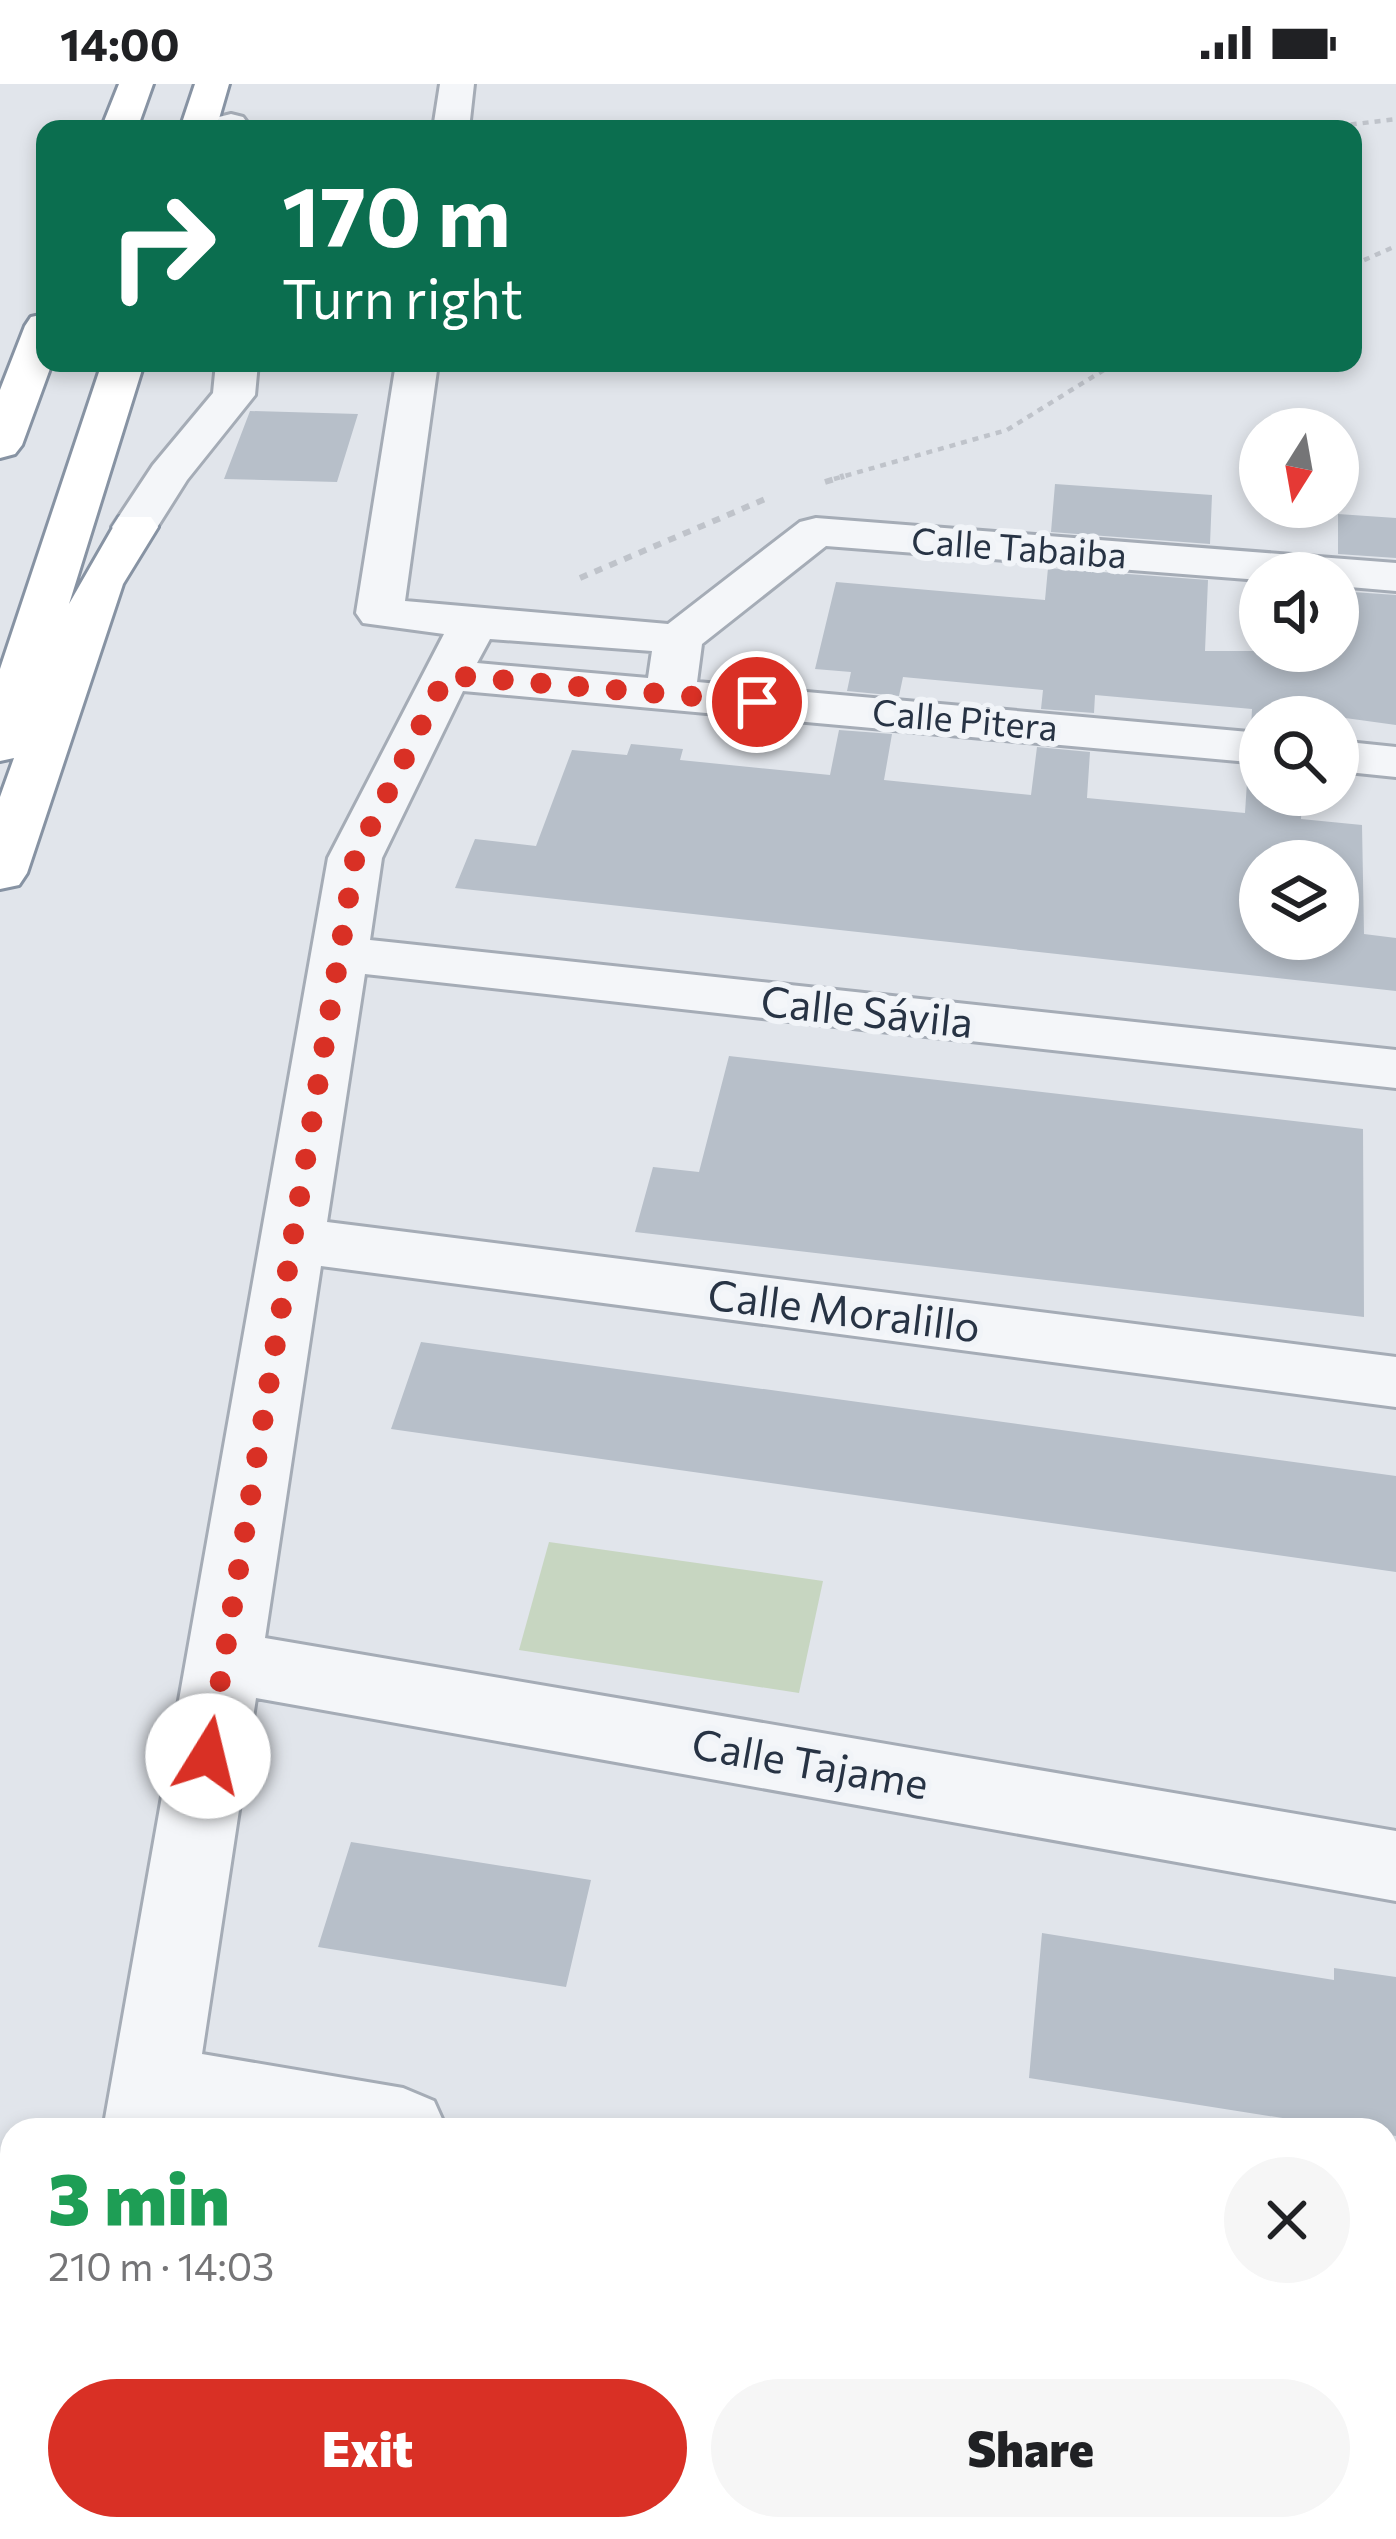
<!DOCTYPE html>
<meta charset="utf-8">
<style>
:root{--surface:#fff;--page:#f6f6f6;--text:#202124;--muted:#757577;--accent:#d93025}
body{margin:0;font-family:Commissioner,sans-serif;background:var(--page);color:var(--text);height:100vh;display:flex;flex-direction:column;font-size:45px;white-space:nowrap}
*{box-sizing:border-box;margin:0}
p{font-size:39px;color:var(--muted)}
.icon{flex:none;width:66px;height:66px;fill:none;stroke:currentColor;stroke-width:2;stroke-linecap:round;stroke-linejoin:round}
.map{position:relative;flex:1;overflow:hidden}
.side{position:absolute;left:0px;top:2034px;width:1398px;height:423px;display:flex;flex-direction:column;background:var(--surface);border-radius:36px 36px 0 0;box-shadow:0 6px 18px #0003}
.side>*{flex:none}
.guide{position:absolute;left:36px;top:36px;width:1326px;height:252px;border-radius:24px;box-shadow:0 6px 18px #0003;background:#0b6e4f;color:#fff;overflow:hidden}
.needle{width:78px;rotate:191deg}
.tools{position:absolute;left:1239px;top:324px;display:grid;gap:24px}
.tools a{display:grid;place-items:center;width:120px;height:120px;border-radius:50%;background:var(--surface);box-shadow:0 6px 18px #0003;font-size:60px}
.pin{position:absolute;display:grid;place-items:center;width:102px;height:102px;color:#fff;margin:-51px;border:6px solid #fff;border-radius:50%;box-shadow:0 3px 12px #0007}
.me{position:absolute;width:132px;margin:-66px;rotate:9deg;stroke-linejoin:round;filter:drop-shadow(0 0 9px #0008)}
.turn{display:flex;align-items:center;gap:42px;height:252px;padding:0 48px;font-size:54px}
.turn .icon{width:156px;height:156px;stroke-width:2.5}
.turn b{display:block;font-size:84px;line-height:102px}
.round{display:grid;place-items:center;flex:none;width:126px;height:126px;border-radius:63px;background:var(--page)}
.overview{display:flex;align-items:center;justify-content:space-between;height:204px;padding:0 48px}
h1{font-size:72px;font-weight:800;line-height:90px;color:#1e9e55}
.action{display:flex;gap:24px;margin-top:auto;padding:24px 48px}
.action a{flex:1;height:138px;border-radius:72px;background:var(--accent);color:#fff;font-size:48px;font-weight:800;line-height:138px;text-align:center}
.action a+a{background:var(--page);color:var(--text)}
.status{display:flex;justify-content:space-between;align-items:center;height:84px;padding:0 60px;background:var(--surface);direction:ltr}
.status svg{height:33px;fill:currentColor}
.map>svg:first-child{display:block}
</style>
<div class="status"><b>14:00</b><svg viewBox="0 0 49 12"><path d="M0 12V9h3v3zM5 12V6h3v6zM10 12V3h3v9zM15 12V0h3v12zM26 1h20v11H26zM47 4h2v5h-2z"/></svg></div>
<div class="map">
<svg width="1396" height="2455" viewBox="0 0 1396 2455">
<rect width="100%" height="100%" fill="#e1e5eb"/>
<path fill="#c7d6c1" d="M549 1458 823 1497 799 1609 519 1566Z"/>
<path fill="#b7bfc9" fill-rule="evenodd" d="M250 327 358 330 337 398 224 395Z
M1055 400 1212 411 1210 460 1051 448Z
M1338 430 1396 434V474L1338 470Z
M1048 484 1208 496 1205 567H1338V507L1396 511V641L1338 633H1260V644H1251L1252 625 1095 611 1094 629 1041 625 1043 606 903 593 899 612 847 607 851 588 815 585 836 498 1045 516Z
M839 646 892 650 884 696 1031 711 1037 663 1090 668 1087 714 1245 729 1248 682 1260 683V711H1302L1301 735 1362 741 1364 850 1396 854V907L455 804 475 755 536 762 572 666 627 671 631 660 683 665 680 676 830 691ZM1260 777H1338V855H1260Z
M729 972 1363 1045 1364 1233 635 1148 653 1083 699 1088Z
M421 1258 1396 1392V1488L391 1345Z
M351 1758 591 1796 566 1903 318 1863Z
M1042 1849 1334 1896V1884L1396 1893V2052L1029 1994Z"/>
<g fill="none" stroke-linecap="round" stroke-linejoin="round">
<g stroke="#a5acb6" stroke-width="6">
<path id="minor" d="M440 0H474L469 45H433Z
M231 30 243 33 252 45H216L219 33Z
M216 279H258L255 311 187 396 151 453H119L112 443 153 381 213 309Z
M396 279H438L405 517 668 540 800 438 816 434 1396 479V507L1338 502V489H1260V496L826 462 702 560 697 598 1260 649V679L463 607 382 774 370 856 1396 966V1004L365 890 327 1138 1396 1273V1323L321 1182 265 1554 1396 1747V1817L256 1614 202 1970 403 2004 434 2017 447 2046H103L328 774 444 550 363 539 356 529ZM490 555 652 567 648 594 477 579Z
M1338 657 1396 663V693L1338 687Z
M1386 2170 1396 2172V2264L1386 2262Z
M33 2445H131L129 2455H31Z"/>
</g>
<g stroke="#8793a3" stroke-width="6">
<path id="highway" d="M119 0H153L137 45H101Z
M195 0H229L216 45H180Z
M45 230V279H52L22 361 15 370 0 374V306L25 242 31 233Z
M102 279H144L69 520 119 433H151L158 443 123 500 27 789 19 801 0 805V713L14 674 0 677V585Z"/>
</g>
<path stroke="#bfc3ca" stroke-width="4.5" stroke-dasharray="6 6" stroke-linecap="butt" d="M961 45H972
M1315 45 1396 35
M1353 181 1396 162
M834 395 1007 346 1115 279"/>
<path stroke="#bfc3ca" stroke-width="6" stroke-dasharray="8 8" stroke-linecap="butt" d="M825 398 844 392
M580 494 770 413"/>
<use href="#minor" fill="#f4f6f9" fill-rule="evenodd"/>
<use href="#highway" fill="#fff" fill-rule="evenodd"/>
</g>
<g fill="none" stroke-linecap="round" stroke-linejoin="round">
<path stroke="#d93025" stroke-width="21" stroke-dasharray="0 37.8" d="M208 1672 355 774 446 591 757 618"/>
</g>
<g text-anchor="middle" stroke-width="12" stroke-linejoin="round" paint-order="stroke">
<g font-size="36" fill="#273344" stroke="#f1f4f8">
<text transform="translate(1019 464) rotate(4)" y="13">Calle Tabaiba</text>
<text transform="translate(965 636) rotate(5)" y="13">Calle Pitera</text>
</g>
<g font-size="42" fill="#273344" stroke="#f1f4f8">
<text transform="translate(867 928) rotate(6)" y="15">Calle Sávila</text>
<text transform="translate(844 1227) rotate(7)" y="15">Calle Moralillo</text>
<text transform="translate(810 1680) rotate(10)" y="15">Calle Tajame</text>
</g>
</g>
</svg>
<div class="tools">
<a><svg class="needle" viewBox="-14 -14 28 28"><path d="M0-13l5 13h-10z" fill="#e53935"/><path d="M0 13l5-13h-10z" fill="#757577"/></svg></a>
<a><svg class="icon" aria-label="sound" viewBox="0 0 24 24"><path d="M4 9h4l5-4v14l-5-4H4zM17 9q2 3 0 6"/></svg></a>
<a><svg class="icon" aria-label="search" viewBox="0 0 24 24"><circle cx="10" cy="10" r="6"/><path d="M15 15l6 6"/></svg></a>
<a><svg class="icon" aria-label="layers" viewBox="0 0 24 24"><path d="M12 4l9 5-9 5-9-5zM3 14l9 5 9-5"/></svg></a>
</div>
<div class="pin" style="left:757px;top:618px;background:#d93025"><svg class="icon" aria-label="arrive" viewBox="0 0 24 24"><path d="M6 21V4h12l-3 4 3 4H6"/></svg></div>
<svg class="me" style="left:208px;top:1672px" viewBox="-20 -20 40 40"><circle r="19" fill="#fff"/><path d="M0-13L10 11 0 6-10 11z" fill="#d93025"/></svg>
<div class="guide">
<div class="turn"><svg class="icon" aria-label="right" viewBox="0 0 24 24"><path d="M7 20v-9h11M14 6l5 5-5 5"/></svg><div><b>170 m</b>Turn right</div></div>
</div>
<section class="side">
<div class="overview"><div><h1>3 min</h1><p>210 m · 14:03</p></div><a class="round"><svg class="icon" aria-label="close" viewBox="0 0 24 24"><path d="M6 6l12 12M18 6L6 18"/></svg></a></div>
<div class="action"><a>Exit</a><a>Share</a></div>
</section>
</div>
